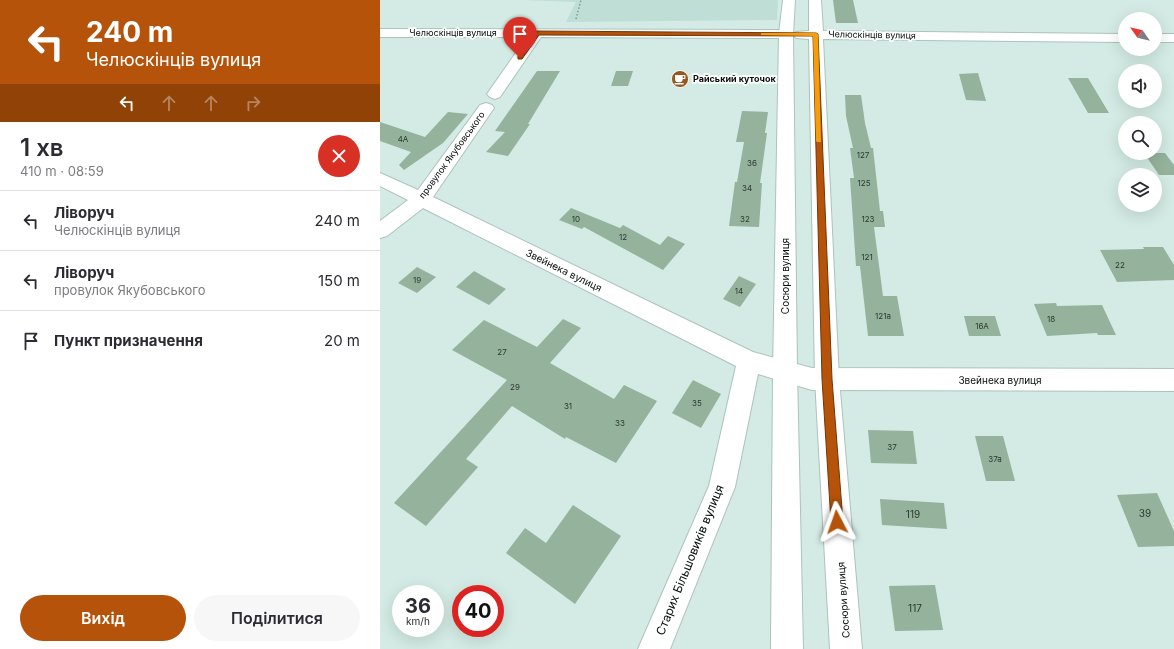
<!DOCTYPE html>
<html lang="uk">
<meta charset="utf-8">
<style>
:root{--surface:#fff;--page:#f7f7f7;--text:#2b2b33;--muted:#7c7c81;--line:#e1e1e2;--accent:#b45309}
body{margin:0;font-family:Inter,sans-serif;background:var(--page);color:var(--text);height:100vh;display:flex;flex-direction:column;font-size:15px;white-space:nowrap}
*{box-sizing:border-box;margin:0}
p{font-size:13px;color:var(--muted)}
.icon{flex:none;width:22px;height:22px;fill:none;stroke:currentColor;stroke-width:2;stroke-linecap:round;stroke-linejoin:round}
.map{position:relative;flex:1;overflow:hidden}
.sheet{display:flex;flex-direction:column;background:var(--surface);width:380px}
.sheet>*{flex:none}
.banner{background:#b45309;color:#fff;overflow:hidden}
.needle{width:26px;rotate:304deg}
.fabs{position:absolute;left:738px;top:12px;display:grid;gap:8px}
.fabs a{display:grid;place-items:center;width:44px;height:44px;border-radius:50%;background:var(--surface);box-shadow:0 4px 16px #0002;font-size:20px}
.speed{position:absolute;left:12px;top:585px;display:flex;gap:8px;font-size:20px;font-weight:700;text-align:center}
.speed>*{display:grid;place-content:center;width:52px;height:52px;border-radius:50%;background:var(--surface);box-shadow:0 4px 16px #0002;line-height:1}
.speed small{font-size:10px;font-weight:400}
.speed .limit{border:6px solid #d22;background:#fff;color:#111}
.pin{position:absolute;display:grid;place-items:center;width:34px;height:34px;color:#fff;margin:-41px -17px;border-radius:50% 50% 50% 0;rotate:-45deg;box-shadow:0 0 4px #0007}
.pin .icon{rotate:45deg}
.me{position:absolute;width:44px;margin:-22px;rotate:356deg;stroke-linejoin:round;filter:drop-shadow(0 0 3px #0008)}
.turn{display:flex;align-items:center;gap:14px;height:84px;padding:0 20px;font-size:18px}
.turn .icon{width:52px;height:52px;stroke-width:2.5}
.turn b{display:block;font-size:28px;line-height:34px}
.lanes{display:flex;align-items:center;height:38px;padding:0 20px;background:#0003;justify-content:center;gap:20px;direction:ltr}
.lanes .off{opacity:.35}
.round{display:grid;place-items:center;flex:none;width:42px;height:42px;border-radius:21px;background:var(--page)}
.summary{display:flex;align-items:center;justify-content:space-between;height:68px;padding:0 20px}
h1{font-size:24px;font-weight:600;line-height:30px}
.button{display:flex;gap:8px;margin-top:auto;padding:8px 20px}
.button a{flex:1;height:46px;border-radius:24px;background:var(--accent);color:#fff;font-size:16px;font-weight:600;line-height:46px;text-align:center}
.button a+a{background:var(--page);color:var(--text)}
ul{padding:0;list-style:none}
li{display:flex;align-items:center;gap:12px;height:60px;padding:0 20px;border-top:1px solid var(--line)}
li div{flex:1}
li b{display:block;font-size:15px}
li em{font-style:normal}
main{display:flex;flex:1;min-height:0}
.map>svg:first-child{display:block}
</style>
<main>
<section class="sheet">
<div class="banner">
<div class="turn"><svg class="icon" aria-label="left" viewBox="0 0 24 24"><path d="M17 20v-9H6M10 6l-5 5 5 5"/></svg><div><b>240 m</b>Челюскінців вулиця</div></div>
<div class="lanes"><svg class="icon" aria-label="left" viewBox="0 0 24 24"><path d="M17 20v-9H6M10 6l-5 5 5 5"/></svg><svg class="icon off" aria-label="ahead" viewBox="0 0 24 24"><path d="M12 20V5M6 11l6-6 6 6"/></svg><svg class="icon off" aria-label="ahead" viewBox="0 0 24 24"><path d="M12 20V5M6 11l6-6 6 6"/></svg><svg class="icon off" aria-label="right" viewBox="0 0 24 24"><path d="M7 20v-9h11M14 6l5 5-5 5"/></svg></div>
</div>
<div class="summary"><div><h1>1 хв</h1><p>410 m · 08:59</p></div><a class="round" style="background:#d93025;color:#fff"><svg class="icon" aria-label="close" viewBox="0 0 24 24"><path d="M6 6l12 12M18 6L6 18"/></svg></a></div>
<ul>
<li><svg class="icon" aria-label="left" viewBox="0 0 24 24"><path d="M17 20v-9H6M10 6l-5 5 5 5"/></svg><div><b>Ліворуч</b><p>Челюскінців вулиця</p></div><em>240 m</em></li>
<li><svg class="icon" aria-label="left" viewBox="0 0 24 24"><path d="M17 20v-9H6M10 6l-5 5 5 5"/></svg><div><b>Ліворуч</b><p>провулок Якубовського</p></div><em>150 m</em></li>
<li><svg class="icon" aria-label="arrive" viewBox="0 0 24 24"><path d="M6 21V4h12l-3 4 3 4H6"/></svg><div><b>Пункт призначення</b></div><em>20 m</em></li>
</ul>
<div class="button"><a>Вихід</a><a>Поділитися</a></div>
</section>
<div class="map">
<svg width="794" height="649" viewBox="0 0 794 649">
<rect width="100%" height="100%" fill="#d3ebe4"/>
<path fill="#beded6" d="M145 0H398L397 20 186 22 196 2Z"/>
<path fill="#94b29c" d="M453 0H473L478 23H456Z
M157 71H180L148 124H150L128 156 106 152 125 132 115 131Z
M236 71H253L248 86H231Z
M598 73 606 101 586 100 579 74Z
M688 78H708L729 113H708Z
M465 95H481L485 123 491 148H493L500 211H503L505 227H494L503 296H517L524 336H488L480 266H476L470 178H474L470 148H473L466 116Z
M362 111 388 112 385 133H387L380 183H382L379 227 349 226 355 182H357L364 142H356Z
M68 112 88 114 63 143 24 170 19 165 31 152 0 141V122L45 137Z
M764 153H785L794 165V175H779Z
M191 208 240 228 243 225 280 245 288 236 305 244 283 270 204 227 202 229 179 220Z
M763 247H783L794 265V280L737 282 720 250 764 249Z
M37 267 56 277 37 293 18 283Z
M94 271 126 289 109 305 76 287Z
M359 276 376 284 360 307 343 299Z
M676 303 677 306 722 305 736 335H718L717 333 667 336 654 304Z
M584 316H615L621 336H589Z
M183 319 201 328 170 363 234 399 244 385 277 401 236 463 186 437 185 439 132 406 86 459 98 467 46 526 14 503 127 380 72 350 104 320 157 347Z
M313 380 341 394 321 428 292 413Z
M488 430 533 431 537 464 491 463Z
M595 436H623L635 481H606Z
M777 493 794 531V546L758 547 737 495Z
M500 499 564 503 567 529 502 525Z
M193 505 241 536 195 604 126 553 145 528 166 543Z
M555 585 563 630 515 631 509 586Z"/>
<g fill="none" stroke-linecap="round" stroke-linejoin="round">
<g stroke="#acc3bc" stroke-width="2">
<path id="minor" d="M0 29 406 30 411 31 413 34 411 37 406 38 161 37 120 97 115 99 110 97 107 94 147 37H0Z
M106 103 112 105 114 108 53 197 373 352 432 368 794 369V391L432 390 378 374 355 487 290 649H258L329 486 356 366 43 208 7 236 0 238V221L28 200 0 186V173L38 190 100 105Z"/>
</g>
<g stroke="#acc3bc" stroke-width="2">
<path id="tertiary" d="M403 0H415L413 34 417 371 423 649H391L393 371 399 34Z
M429 0H441L443 31 745 34V42L443 39 459 379 482 649H450L435 379 429 39 416 38 414 35 416 32 429 31Z
M775 34H794V42H775Z"/>
</g>
<path stroke="#879994" stroke-width="1.5" stroke-dasharray="1.5 2" stroke-linecap="butt" d="M196 19 201 0"/>
<use href="#minor" fill="#fff" fill-rule="evenodd"/>
<use href="#tertiary" fill="#fff" fill-rule="evenodd"/>
</g>
<path fill="#b45309" stroke="#753606" d="M157 31 436 33 438 34 452 379 463 522 461 526 457 528 453 526 451 522 442 379 433 36 159 35 142 59H138V56L155 32Z"/>
<path fill="#f59e0b" d="M381 33H436L438 34 441 142H437L436 141 433 36 382 35H381Z"/>
<defs>
<g id="cafe-disc" transform="scale(0.9)"><circle r="9.5" fill="#96571f" stroke="#fff"/><path d="M-5.5-4.5H6V0H3Q3 3.5 0 3.5H-2.5Q-5.5 3.5-5.5 0ZM3-3.2v2h1.7v-2ZM-6 4.5H4V6H-6Z" fill="#fff"/></g>
</defs>
<g fill-rule="evenodd">
<use href="#cafe-disc" x="300" y="79"/>
</g>
<g text-anchor="middle" stroke-width="3.5" stroke-linejoin="round" paint-order="stroke">
<g font-size="8" fill="#2a3831">
<text x="23" y="142">4А</text>
<text x="483" y="158">127</text>
<text x="372" y="166">36</text>
<text x="484" y="186">125</text>
<text x="367" y="191">34</text>
<text x="196" y="222">10</text>
<text x="365" y="222">32</text>
<text x="488" y="222">123</text>
<text x="243" y="240">12</text>
<text x="487" y="260">121</text>
<text x="740" y="268">22</text>
<text x="37" y="283">19</text>
<text x="359" y="294">14</text>
<text x="503" y="319">121а</text>
<text x="671" y="322">18</text>
<text x="602" y="329">16А</text>
<text x="122" y="355">27</text>
<text x="135" y="390">29</text>
<text x="317" y="406">35</text>
<text x="188" y="409">31</text>
<text x="240" y="426">33</text>
<text x="512" y="450">37</text>
<text x="615" y="462">37а</text>
</g>
<g font-size="9" fill="#070f0d" stroke="#fff">
<text x="73" y="36">Челюскінців вулиця</text>
<text transform="translate(492 35) rotate(1)" y="3">Челюскінців вулиця</text>
<text transform="translate(72 155) rotate(-54)" y="3">провулок Якубовського</text>
</g>
<g font-size="9" font-weight="bold" fill="#070f0d" stroke="#fff" text-anchor="start">
<text x="313" y="82">Райський куточок</text>
</g>
<g font-size="10" fill="#070f0d" stroke="#fff">
<text transform="translate(184 270) rotate(26)" y="4">Звейнека вулиця</text>
<text transform="translate(405 276) rotate(-90)" y="4">Сосюри вулиця</text>
<text x="620" y="384">Звейнека вулиця</text>
<text transform="translate(463 600) rotate(-94)" y="4">Сосюри вулиця</text>
</g>
<g font-size="10" fill="#2a3831">
<text x="765" y="517">39</text>
<text x="533" y="518">119</text>
<text x="535" y="612">117</text>
</g>
<g font-size="12" fill="#070f0d" stroke="#fff">
<text transform="translate(310 560) rotate(-68)" y="4">Старих Більшовиків вулиця</text>
</g>
</g>
</svg>
<div class="fabs">
<a><svg class="needle" viewBox="-14 -14 28 28"><path d="M0-13l5 13h-10z" fill="#e53935"/><path d="M0 13l5-13h-10z" fill="#7c7c81"/></svg></a>
<a><svg class="icon" aria-label="sound" viewBox="0 0 24 24"><path d="M4 9h4l5-4v14l-5-4H4zM17 9q2 3 0 6"/></svg></a>
<a><svg class="icon" aria-label="search" viewBox="0 0 24 24"><circle cx="10" cy="10" r="6"/><path d="M15 15l6 6"/></svg></a>
<a><svg class="icon" aria-label="layers" viewBox="0 0 24 24"><path d="M12 4l9 5-9 5-9-5zM3 14l9 5 9-5"/></svg></a>
</div>
<div class="speed"><div>36<small>km/h</small></div><div class="limit">40</div></div>
<div class="pin" style="left:140px;top:58px;background:#d93025"><svg class="icon" aria-label="arrive" viewBox="0 0 24 24"><path d="M6 21V4h12l-3 4 3 4H6"/></svg></div>
<svg class="me" style="left:457px;top:522px" viewBox="-20 -20 40 40"><path d="M0-17L14 15 0 8-14 15z" fill="#b45309" stroke="#fff" stroke-width="4"/></svg>
</div>
</main>
